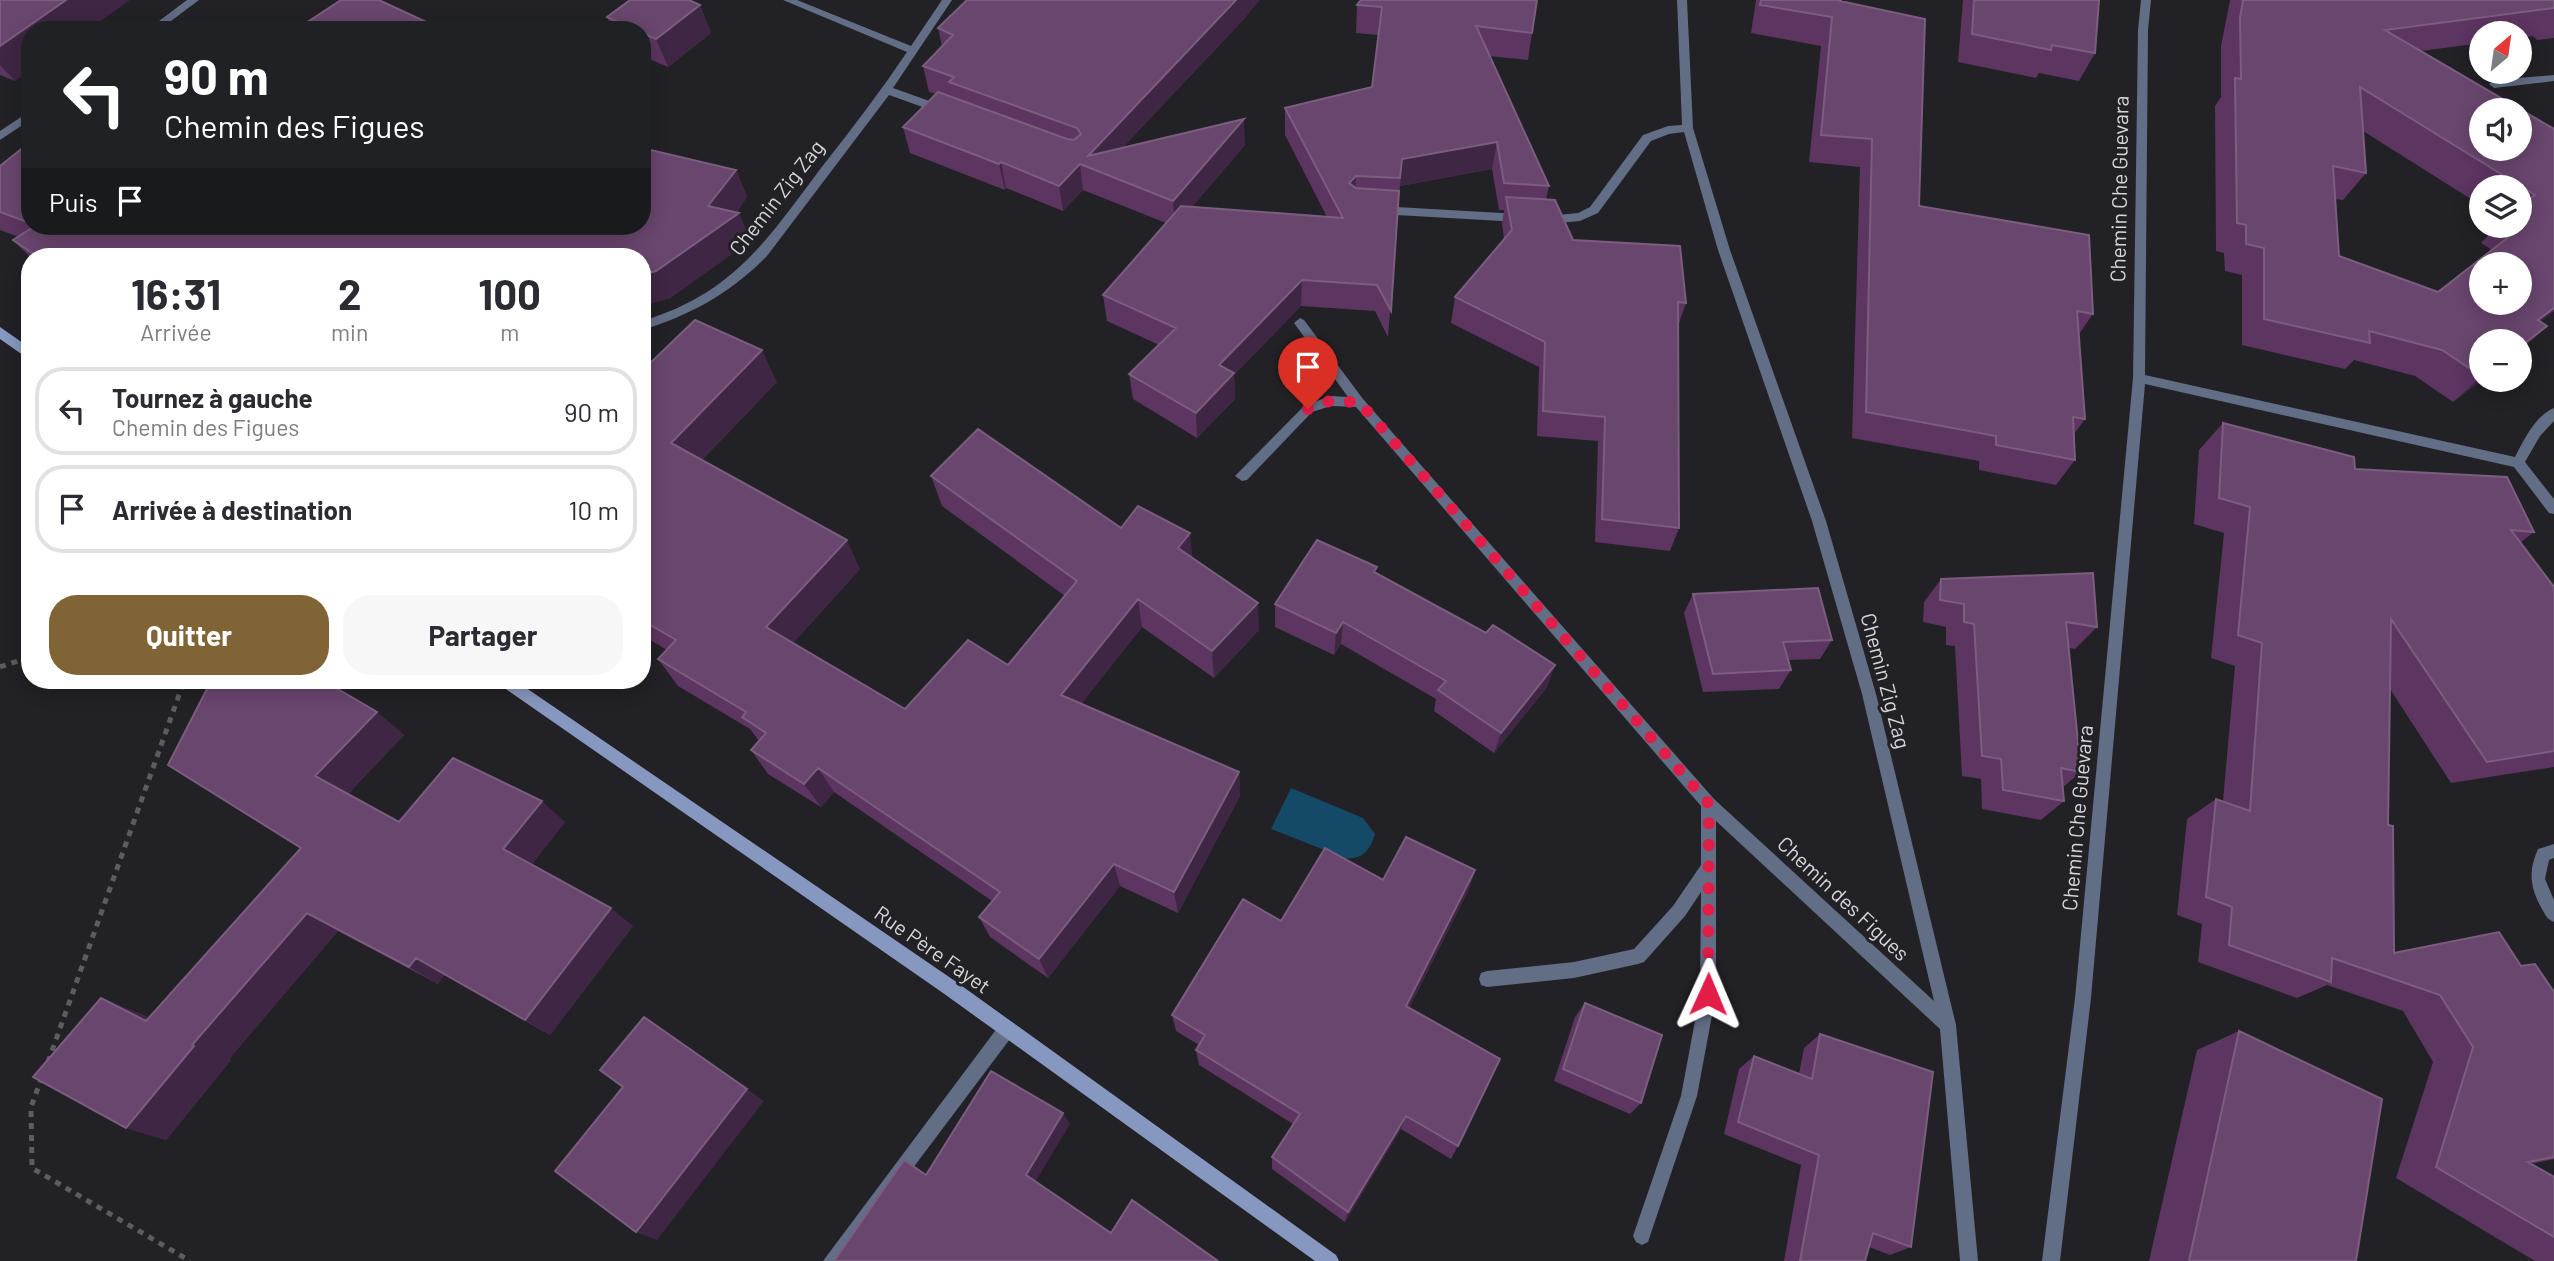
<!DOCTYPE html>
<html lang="fr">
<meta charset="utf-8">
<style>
:root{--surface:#fff;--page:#f7f7f7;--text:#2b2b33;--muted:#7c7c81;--line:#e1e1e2;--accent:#816436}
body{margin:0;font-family:Barlow,sans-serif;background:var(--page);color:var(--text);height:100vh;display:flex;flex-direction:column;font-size:26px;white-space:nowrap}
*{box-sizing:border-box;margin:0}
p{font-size:23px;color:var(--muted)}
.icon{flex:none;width:38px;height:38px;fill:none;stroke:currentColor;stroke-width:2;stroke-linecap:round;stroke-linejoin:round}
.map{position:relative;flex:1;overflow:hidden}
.sheet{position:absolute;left:21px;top:248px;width:630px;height:441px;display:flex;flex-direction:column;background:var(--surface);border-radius:28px;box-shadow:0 4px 18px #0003}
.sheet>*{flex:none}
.guide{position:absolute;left:21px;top:21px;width:630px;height:214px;border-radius:28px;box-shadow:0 4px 18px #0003;background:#202124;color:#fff;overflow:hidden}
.needle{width:46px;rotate:29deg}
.fabs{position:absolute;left:2469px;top:21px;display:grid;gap:14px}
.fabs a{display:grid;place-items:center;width:63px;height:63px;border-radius:50%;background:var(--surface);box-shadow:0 4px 18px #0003;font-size:35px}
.pin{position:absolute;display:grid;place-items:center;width:60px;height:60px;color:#fff;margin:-72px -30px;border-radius:50% 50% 50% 0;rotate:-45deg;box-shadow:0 0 7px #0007}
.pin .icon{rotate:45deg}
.me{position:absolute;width:77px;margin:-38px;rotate:1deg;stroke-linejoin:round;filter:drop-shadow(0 0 5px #0008)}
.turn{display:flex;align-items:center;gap:24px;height:147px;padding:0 28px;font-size:32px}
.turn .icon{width:91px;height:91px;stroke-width:2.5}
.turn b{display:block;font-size:49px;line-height:60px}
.then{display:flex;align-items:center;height:66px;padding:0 28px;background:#0003;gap:14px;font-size:26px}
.eta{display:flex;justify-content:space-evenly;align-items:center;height:119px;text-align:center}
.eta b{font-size:42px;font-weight:700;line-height:49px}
.cta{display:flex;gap:14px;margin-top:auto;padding:14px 28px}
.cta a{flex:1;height:80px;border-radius:28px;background:var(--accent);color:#fff;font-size:28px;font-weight:700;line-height:80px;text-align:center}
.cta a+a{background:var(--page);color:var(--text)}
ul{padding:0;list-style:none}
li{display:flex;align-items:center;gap:21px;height:88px;margin:0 14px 10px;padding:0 14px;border:4px solid var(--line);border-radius:28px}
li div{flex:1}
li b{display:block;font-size:26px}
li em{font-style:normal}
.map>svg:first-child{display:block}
</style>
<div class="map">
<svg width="2554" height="1261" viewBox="0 0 2554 1261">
<rect width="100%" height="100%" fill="#222125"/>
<path fill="#144967" d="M1291 788 1363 818 1375 834C1370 850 1363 860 1345 858L1271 829Z"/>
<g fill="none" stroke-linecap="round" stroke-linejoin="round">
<path stroke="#5d5c60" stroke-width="5" stroke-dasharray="6 6" stroke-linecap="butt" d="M0 667 30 657
M48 1062 184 681
M42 1077 31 1107 32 1168 190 1261"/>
<path fill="#626d86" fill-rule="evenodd" d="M187 0H199L159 30H147Z
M783 0H797L911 46 942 0H952L893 88 949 108 950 111 945 115 889 95 767 256C731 293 691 315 642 330V321C733 294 767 240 821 168 851 130 880 92 907 52Z
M1677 0H1687L1693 128 1730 250 1826 521 1876 694 1956 1025 1978 1261H1960L1940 1029 1716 821V994L1697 1096 1648 1242 1642 1245 1636 1242 1633 1236 1681 1096 1700 994 1701 892 1685 916 1644 962 1638 964 1574 978 1487 987 1481 985 1479 979 1481 973 1487 971 1574 962 1634 949 1673 906 1701 865V806L1356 407 1331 406 1312 412 1247 480 1242 481 1235 476 1304 406 1330 396 1348 397 1294 323 1300 318 1304 320 1363 399 1714 799 1934 1001 1862 694 1812 521 1718 250 1684 132 1669 134 1651 141 1598 213 1580 221 1547 224 1541 220 1547 216 1578 213 1590 207 1643 135 1668 126 1682 125Z
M2141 0H2151L2148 30 2145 375 2515 457C2524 440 2535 416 2554 408V421L2540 436 2525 462 2554 499V514L2549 513 2514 467 2145 384 2091 998 2060 1261H2042L2075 998 2133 378 2138 30Z
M2554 75V81L2494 88 2489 84 2494 80Z
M30 111V120L0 140V131Z
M1379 206 1519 214 1525 218 1519 222 1379 214 1373 210Z
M2554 844V858L2549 860 2545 879 2554 900V922C2547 919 2546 916 2542 909 2530 888 2528 872 2538 849Z
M1007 1021 1013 1023 1015 1029 1013 1035 843 1261H823L1001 1023Z"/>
<path fill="#8798c0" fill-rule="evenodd" d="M0 327 30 348V360L0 339Z
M498 681H516L955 981 1336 1255 1339 1261H1315L943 993 500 685Z"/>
</g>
<path fill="#5c3561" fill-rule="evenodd" d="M0 0 15 81 0 75Z
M1361 0 1532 33 1528 60 1489 56 1549 186 1546 200 1573 240 1686 303 1678 326 1679 528 1670 551 1595 542 1598 441 1537 436 1539 367 1451 323 1455 297 1504 239 1502 224 1504 210H1499L1492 169 1400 186 1388 337 1375 311 1301 306 1234 375 1235 399 1197 438 1133 399 1129 374 1159 345 1107 321 1103 295 1166 223 1083 190 1063 211 1006 188 1005 190 910 153 903 127 936 94 929 92 923 66 942 46 938 28 1244 19 1123 147 1245 145 1192 207 1327 217 1285 135V108L1372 87 1378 35 1356 33 1357 5Z
M1756 0H1841L1919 206 2093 314 2079 334 2085 419 2074 434 2075 460 2056 485 1979 470V461L1852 438 1860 167 1809 162 1821 46 1751 33Z
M1963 0H2099L2095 53 2079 81 2039 73 2036 78 1958 62Z
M2230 0H2554V38L2537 40 2533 36 2520 38V33H2482V43L2421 51 2554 129V311L2540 322 2547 326 2520 351V341L2482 380 2453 402 2415 376 2354 360 2345 369 2242 345V275L2225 271 2224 253 2216 251 2215 106 2221 97V46ZM2363 131 2482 206V187H2520V226H2497L2481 243 2492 250 2438 292 2339 256 2335 199 2343 200 2366 173Z
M700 5 711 33 668 67 642 56V30H613L607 17Z
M30 142V226H642L736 170 747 197 736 213H739L750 241 670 298 642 306V257H30L13 240 19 237 0 230V166Z
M642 371 777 382 702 460 860 569 793 643 905 709 1008 665 1065 596 942 506 931 476 1121 528 1192 558 1259 630 1214 678 1142 627 1081 704 1239 772 1240 796 1178 913 1120 886 1048 978 990 937 979 917 992 901 834 792 821 807 768 774 751 750 759 741 750 729 678 686 658 659 667 650 642 635Z
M2223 423 2534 532 2521 542 2554 587V767L2451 783 2390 689 2388 825 2394 953 2521 966 2554 992V1159L2530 1164 2554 1177V1261H2535L2396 1178 2433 1062 2403 1011 2327 985 2297 998 2198 962 2202 924 2177 915 2187 819 2216 799 2223 801 2235 666 2211 658 2224 533 2194 524 2199 450Z
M1376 573 1486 633 1555 665 1547 687 1494 753 1434 711 1436 699 1341 644 1334 655 1275 627V604Z
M1941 579 2097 627 2075 649 2069 648 2081 772 2062 788 2064 801 2041 820 1982 809 1981 779 1962 776 1955 646 1946 645V627L1923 622 1924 602Z
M1693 594 1832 640 1820 659 1788 660 1791 670 1779 689 1703 692 1684 613Z
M377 712 404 735 348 794 399 822H565L532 864 633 926 550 1035 444 975 438 984 338 931 229 1059 231 1060 166 1140 126 1128 141 1014 149 1018 301 848Z
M1475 870 1468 891 1409 1008 1458 1146 1451 1159 1401 1129 1345 1222 1272 1169V1157L1293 1124 1199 1065 1196 1050 1199 1045 1176 1031 1172 1015 1281 921 1383 880Z
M1585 1003 1641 1103 1630 1114 1554 1081 1575 1017Z
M2239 1031 2356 1261H2149L2197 1050Z
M1820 1034 1911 1247 1890 1255 1869 1247 1865 1261H1784L1801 1165 1724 1134 1739 1069 1754 1056 1799 1074 1804 1048Z"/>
<path fill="#3f2644" d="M66 0H130L88 30H30V71L15 81 0 65V46Z
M1236 0H1260L1244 19 1100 172 1088 156Z
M700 5 711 33 668 67 656 39Z
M424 21 429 30H411Z
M1244 119 1245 145 1175 227 1173 201Z
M1497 142 1492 169 1400 186 1402 159Z
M1001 162 1006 188 1005 190 999 164Z
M1080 164 1083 190 1063 211 1059 186Z
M736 170 747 197 732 218 739 213 750 241 670 298 642 306V275L708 206Z
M1356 176 1355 203 1349 183Z
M1302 280 1301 306 1234 375 1235 399 1197 438 1196 413 1219 365Z
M2554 308V311L2516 341 2538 320Z
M2547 326 2520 351V347Z
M762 350 777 382 689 473 671 443Z
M2482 376V380L2453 402Z
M1190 533 1193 562 1178 548Z
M847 540 860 569 783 654 766 627Z
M1138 599 1142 627 1068 721 1061 695Z
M1258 603 1259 630 1214 678 1212 651Z
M1343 622 1341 644 1334 655 1336 633Z
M1555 665 1547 687 1494 753 1501 733Z
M377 712 404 735 345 797 315 776Z
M818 768 834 792 821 807 804 784Z
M1239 772 1240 796 1178 913 1174 892Z
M542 801 565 822 528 869 503 849Z
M1114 864 1120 886 1048 978 1039 959Z
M1475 870 1468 891 1401 1023 1406 1006Z
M611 908 633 926 550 1035 525 1020Z
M307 913 338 931 229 1059 231 1060 166 1140 126 1128 192 1045Z
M416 958 444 975 438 984 409 967Z
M101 998 141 1014 184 1036 146 1021Z
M747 1089 764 1101 657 1240 636 1232Z
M1063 1113 1070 1124 1034 1184 1026 1175Z
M1406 1116 1401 1129 1345 1222 1348 1212Z"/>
<path fill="#69466e" stroke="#7b5d7f" stroke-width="2" fill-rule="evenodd" d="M0 0H66L0 46Z
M341 0H379L424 21 411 30H305L300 27Z
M630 0H689L700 5 656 39 642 33V30H635L607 17Z
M967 0H1236L1088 156 1244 119 1173 201 1080 164 1059 186 1001 162 999 164 903 127 938 92 1067 139 1074 140 1081 134 1077 128 949 82 954 77 923 66 953 35 938 28Z
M1361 0H1537L1532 33 1476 26 1549 186 1504 183 1497 142 1402 159 1400 178 1356 176 1349 183 1356 188 1399 191 1391 311 1377 285 1302 280 1219 365 1234 373 1196 413 1129 374 1176 328 1103 295 1181 206 1343 218 1285 108 1372 87 1382 7 1357 5Z
M1761 0H1841L1840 1 1925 19 1919 206 2089 235 2093 314 2077 311 2085 419 2073 417 2075 460 1996 445V436L1866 412 1872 139 1821 135 1832 17 1760 5Z
M1974 0H2099L2095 53 2052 45 2051 50 1972 34Z
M2243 0H2554V8L2385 30 2554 129V308L2538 320 2547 326 2520 347V341H2482L2481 376 2442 350 2369 331 2370 343 2264 319V248L2246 244V225L2237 223 2235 78 2241 79 2240 18ZM2360 87 2535 195 2520 206V223L2524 225 2438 292 2339 256 2333 166 2366 173ZM2482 110H2520V149H2482ZM2482 264H2520V303H2482Z
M30 142V223L0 212V166Z
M642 148 736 170 708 206 739 213 656 271 642 275V257H38L13 240 35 226H642Z
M1506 197 1555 200 1573 240 1680 246 1686 303 1678 302 1679 528 1602 519 1605 417 1543 411 1545 342 1455 297 1512 230Z
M695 320 762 350 671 443 847 540 766 627 905 709 968 640 1008 665 1077 581 931 476 978 429 1121 528 1138 506 1190 533 1178 548 1258 603 1212 651 1138 599 1061 695 1239 772 1174 892 1114 864 1039 959 979 917 1000 892 818 768 804 784 751 750 766 733 742 717 746 712 658 659 676 640 642 620V371Z
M2223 423 2354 457 2355 469 2507 477 2534 532 2511 530 2554 587V751L2487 762 2391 619 2388 825 2393 826 2394 953 2499 932 2521 966 2535 964 2554 992V1157L2528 1162 2554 1177V1237L2436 1167 2473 1047 2440 995 2332 958 2331 982 2229 945 2232 907 2206 897 2216 799 2250 811 2262 643 2238 635 2250 507 2219 498Z
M1317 540 1377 567 1374 572 1486 633 1493 625 1555 665 1501 733 1438 690 1446 681 1343 622 1336 633 1275 604Z
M2093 573 2097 627 2066 622 2081 772 2061 768 2064 801 2003 790 2001 759 1982 756 1974 624 1964 622V604L1940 600 1941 579Z
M1818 588 1832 640 1783 642 1791 670 1713 674 1693 594Z
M211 681H324L377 712 315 776 399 822 453 758 542 801 503 849 611 908 525 1020 416 958 409 967 307 913 192 1045 194 1046 126 1128 33 1077 101 998 146 1021 301 848 168 765Z
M1406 837 1475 870 1406 1006 1500 1059 1458 1146 1406 1116 1348 1212 1272 1157 1300 1114 1196 1050 1205 1035 1172 1015 1243 899 1281 921 1325 848 1383 880Z
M1585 1003 1662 1035 1641 1103 1563 1069Z
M644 1017 747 1089 636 1232 555 1171 623 1087 600 1070Z
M2239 1031 2382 1099 2356 1261H2189Z
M1820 1034 1933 1072 1911 1247 1873 1233 1865 1261H1800L1819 1155 1738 1122 1754 1056 1812 1079Z
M991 1071 1063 1113 1026 1175 1111 1233 1132 1200 1218 1261H834L904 1160 926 1175Z"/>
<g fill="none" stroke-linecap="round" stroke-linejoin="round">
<path stroke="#e11d48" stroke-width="12" stroke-dasharray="0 21.6" d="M1308 409 1330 401 1359 402 1709 804 1708 994"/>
</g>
<g text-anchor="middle" stroke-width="6" stroke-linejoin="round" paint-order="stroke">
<g font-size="21" fill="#d7d6d9" stroke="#222125">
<text transform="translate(2120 189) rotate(-89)" y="7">Chemin Che Guevara</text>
<text transform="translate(777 198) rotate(-52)" y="7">Chemin Zig Zag</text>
<text transform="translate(1885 681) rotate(75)" y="7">Chemin Zig Zag</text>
<text transform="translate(2078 818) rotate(-85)" y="7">Chemin Che Guevara</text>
<text transform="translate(1843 899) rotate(43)" y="7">Chemin des Figues</text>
<text transform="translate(932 950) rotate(35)" y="7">Rue Père Fayet</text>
</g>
</g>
</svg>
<div class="fabs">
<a><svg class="needle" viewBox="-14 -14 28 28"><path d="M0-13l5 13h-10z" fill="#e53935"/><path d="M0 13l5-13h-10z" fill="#7c7c81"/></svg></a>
<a><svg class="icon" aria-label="sound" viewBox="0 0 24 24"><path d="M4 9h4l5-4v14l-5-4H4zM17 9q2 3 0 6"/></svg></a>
<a><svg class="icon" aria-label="layers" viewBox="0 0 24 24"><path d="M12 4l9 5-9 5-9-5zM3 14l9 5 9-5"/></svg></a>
<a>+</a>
<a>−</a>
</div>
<div class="pin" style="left:1308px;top:409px;background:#d93025"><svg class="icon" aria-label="arrive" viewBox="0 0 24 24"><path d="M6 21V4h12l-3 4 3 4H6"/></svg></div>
<svg class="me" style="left:1708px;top:994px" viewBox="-20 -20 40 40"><path d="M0-17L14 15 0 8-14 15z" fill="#e11d48" stroke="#fff" stroke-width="4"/></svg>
<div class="guide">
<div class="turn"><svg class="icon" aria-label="left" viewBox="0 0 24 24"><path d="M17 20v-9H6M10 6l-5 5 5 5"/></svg><div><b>90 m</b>Chemin des Figues</div></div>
<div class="then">Puis<svg class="icon" aria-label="arrive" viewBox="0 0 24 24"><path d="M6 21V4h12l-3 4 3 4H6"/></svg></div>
</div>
<section class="sheet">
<div class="eta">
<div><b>16:31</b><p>Arrivée</p></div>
<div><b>2</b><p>min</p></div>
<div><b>100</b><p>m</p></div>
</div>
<ul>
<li><svg class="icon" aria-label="left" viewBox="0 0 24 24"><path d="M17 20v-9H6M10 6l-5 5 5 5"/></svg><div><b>Tournez à gauche</b><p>Chemin des Figues</p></div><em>90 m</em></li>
<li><svg class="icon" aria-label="arrive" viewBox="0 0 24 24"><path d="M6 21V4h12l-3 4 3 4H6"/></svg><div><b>Arrivée à destination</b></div><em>10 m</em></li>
</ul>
<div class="cta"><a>Quitter</a><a>Partager</a></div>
</section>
</div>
